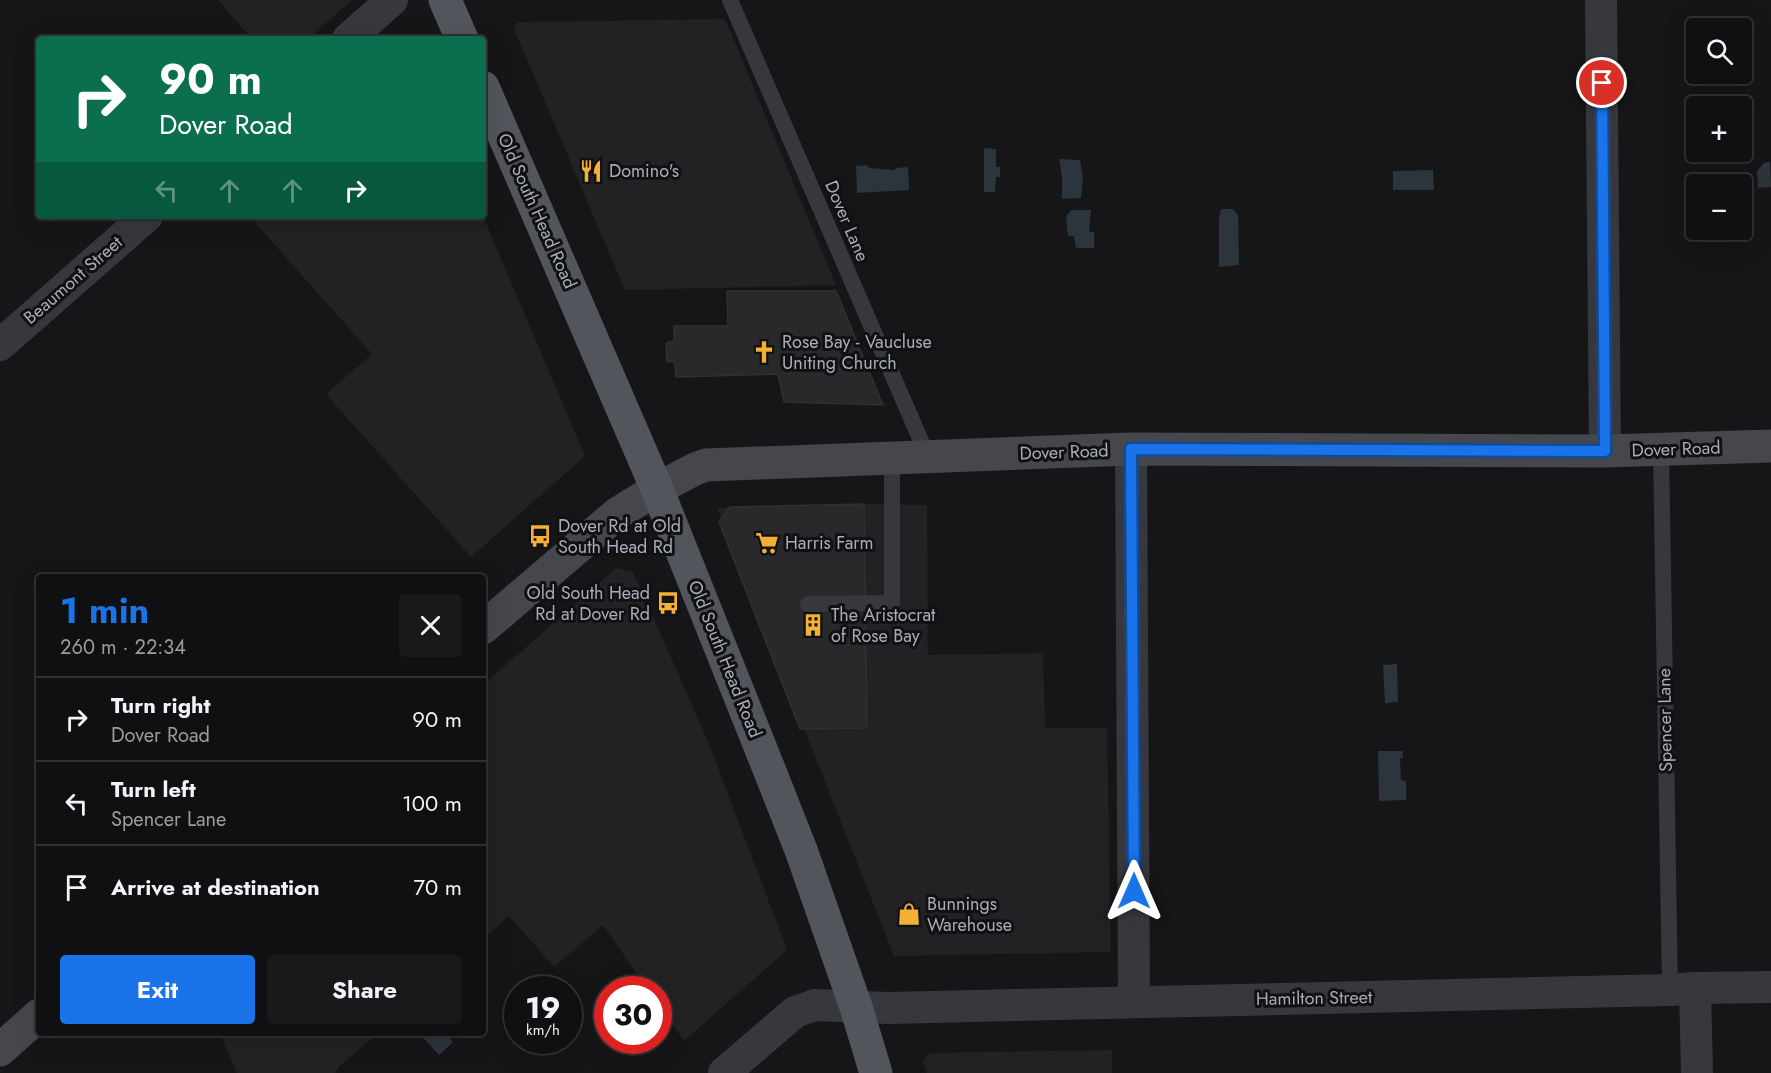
<!DOCTYPE html>
<meta charset="utf-8">
<style>
:root{--surface:#101012;--page:#19191b;--text:#f1f3f6;--muted:#9c9d9f;--line:#303032;--accent:#1a73e8}
body{margin:0;font-family:Jost,sans-serif;background:var(--page);color:var(--text);height:100vh;display:flex;flex-direction:column;font-size:22px;white-space:nowrap}
*{box-sizing:border-box;margin:0}
p{font-size:20px;color:var(--muted)}
.icon{flex:none;width:33px;height:33px;fill:none;stroke:currentColor;stroke-width:2;stroke-linecap:round;stroke-linejoin:round}
.map{position:relative;flex:1;overflow:hidden}
.details{position:absolute;left:36px;top:574px;width:450px;height:462px;display:flex;flex-direction:column;background:var(--surface);border-radius:6px;box-shadow:0 6px 24px #0002,0 0 0 2px var(--line)}
.details>*{flex:none}
.hud{position:absolute;left:36px;top:36px;width:450px;height:183px;border-radius:6px;box-shadow:0 6px 24px #0002,0 0 0 2px var(--line);background:#0b6e4f;color:#fff;overflow:hidden}
.fabs{position:absolute;left:1686px;top:18px;display:grid;gap:12px}
.fabs a{display:grid;place-items:center;width:66px;height:66px;border-radius:6px;background:var(--surface);box-shadow:0 6px 24px #0002,0 0 0 2px var(--line);font-size:30px}
.speed{position:absolute;left:504px;top:976px;display:flex;gap:12px;font-size:30px;font-weight:700;text-align:center}
.speed>*{display:grid;place-content:center;width:78px;height:78px;border-radius:50%;background:var(--surface);box-shadow:0 6px 24px #0002,0 0 0 2px var(--line);line-height:1}
.speed small{font-size:15px;font-weight:400}
.speed .limit{border:9px solid #d22;background:#fff;color:#111}
.pin{position:absolute;display:grid;place-items:center;width:51px;height:51px;color:#fff;margin:-26px;border:3px solid #fff;border-radius:50%;box-shadow:0 2px 6px #0007}
.me{position:absolute;width:66px;margin:-33px;rotate:0deg;stroke-linejoin:round;filter:drop-shadow(0 0 4px #0008)}
.turn{display:flex;align-items:center;gap:21px;height:126px;padding:0 24px;font-size:27px}
.turn .icon{width:78px;height:78px;stroke-width:2.5}
.turn b{display:block;font-size:42px;line-height:51px}
.lanes{display:flex;align-items:center;height:57px;padding:0 24px;background:#0003;justify-content:center;gap:30px;direction:ltr}
.lanes .off{opacity:.35}
.round{display:grid;place-items:center;flex:none;width:63px;height:63px;border-radius:6px;background:var(--page)}
.overview{display:flex;align-items:center;justify-content:space-between;height:102px;padding:0 24px}
h1{font-size:36px;font-weight:700;line-height:45px;color:var(--accent)}
.cta{display:flex;gap:12px;margin-top:auto;padding:12px 24px}
.cta a{flex:1;height:69px;border-radius:6px;background:var(--accent);color:#fff;font-size:24px;font-weight:700;line-height:69px;text-align:center}
.cta a+a{background:var(--page);color:var(--text)}
ul{padding:0;list-style:none}
li{display:flex;align-items:center;gap:18px;height:84px;padding:0 24px;border-top:2px solid var(--line)}
li div{flex:1}
li b{display:block;font-size:22px}
li em{font-style:normal}
.map>svg:first-child{display:block}
</style>
<div class="map">
<svg width="1771" height="1073" viewBox="0 0 1771 1073">
<rect width="100%" height="100%" fill="#161618"/>
<path fill="#222225" d="M218 0H352L308 39H252Z
M725 19 836 285 625 290 514 29 518 22Z
M249 216H483L585 456 471 557 326 394 372 354Z
M864 504 927 505 928 655 1043 653 1045 728H1107L1111 952 894 956 717 508Z
M616 568 633 572 708 741 787 950 684 1041 659 1004 658 990H648L603 925 554 967 509 916 483 939V685Z
M220 1034H377L340 1066 335 1073H237Z
M1112 1050V1073H927L923 1061 930 1053Z"/>
<path fill="#2c353c" d="M984 148 996 149V167H1000V177H996L995 192H984Z
M1059 159 1080 160 1083 179 1081 198 1062 199V177Z
M1770 162 1771 187 1758 188 1757 171 1764 163Z
M867 165 869 168 894 170 896 168 908 167 909 190 857 193 856 166Z
M1433 170 1434 190H1393V171Z
M1221 209H1233L1238 215 1239 265 1219 267V219Z
M1072 210H1091L1089 232H1094V248H1076L1074 236H1068L1066 216Z
M1397 664 1398 702 1385 703 1383 665Z
M1378 751H1403V758H1400L1401 780 1406 781V800L1379 801Z
M420 1034H446L453 1042 439 1055Z"/>
<path fill="#29292c" stroke="#303034" stroke-width="1.5" d="M727 291H836L883 405 784 402 778 374 676 377 674 361 667 362 666 343 674 341V326H728Z
M864 504 867 728 800 729 719 522 730 507Z"/>
<g fill="none" stroke-linecap="round" stroke-linejoin="round">
<path stroke="#37383d" stroke-width="16" d="M730 0 928 457
M1661 449 1670 990
M808 604 892 603V458"/>
<path stroke="#37383d" stroke-width="32" d="M1601 0 1605 451
M348 39 392 0
M0 345 147 216
M1131 449 1134 1001
M1695 988 1697 1073
M724 1073 795 1012 815 1005 888 1008 1670 990 1695 988 1771 987"/>
<path stroke="#45474d" stroke-width="33" d="M483 628 618 513 657 489 695 469 706 465 1131 449 1605 451 1771 446
M0 1050 39 1015"/>
<path stroke="#53555c" stroke-width="33" d="M445 0 462 39
M483 87 657 489 771 774 801 850 856 1007 876 1073"/>
</g>
<g fill="none" stroke-linecap="round" stroke-linejoin="round">
<g stroke="#114b97" stroke-width="15">
<path id="route" d="M1134 891 1131 449 1605 451 1602 83"/>
</g>
<use href="#route" stroke="#1a73e8" stroke-width="10"/>
</g>
<defs>
<g id="restaurant-bare" transform="scale(1.8)"><path d="M-5-6h1v4h1v-4h1v4h1v-4h1v5L-1.5 .5V6h-2V.5L-5-1ZM5-6V6H3V1.5H1.5Q1.5-4 5-6Z" fill="#f2b134" stroke="#111113" stroke-width="2.5" paint-order="stroke"/></g>
<g id="church-bare" transform="scale(1.8)"><path d="M-1.2-6h2.4v3.5h3.3v2.4h-3.3V6h-2.4V-.1h-3.3v-2.4h3.3Z" fill="#f2b134" stroke="#111113" stroke-width="2.5" paint-order="stroke"/></g>
<g id="bus-bare" transform="scale(1.8)"><path d="M-5-6H5V4H4V6H2V4H-2V6H-4V4H-5ZM-3.5-4V0h7V-4ZM-3.5 1.2v1.5H-2V1.2ZM2 1.2v1.5H3.5V1.2Z" fill="#f2b134" stroke="#111113" stroke-width="2.5" paint-order="stroke"/></g>
<g id="supermarket-bare" transform="scale(1.8)"><path d="M-6-5.5h2.5l.6 2H6L4.5 2H-2.5L-4.4-4H-6ZM-1.5 3.2a1.3 1.3 0 1 0 .1 0ZM3 3.2a1.3 1.3 0 1 0 .1 0Z" fill="#f2b134" stroke="#111113" stroke-width="2.5" paint-order="stroke"/></g>
<g id="building-bare" transform="scale(1.8)"><path d="M-4-6H4V6H1V3H-1V6H-4ZM-2.5-4.3h1.7v1.8h-1.7ZM.8-4.3h1.7v1.8H.8ZM-2.5-1h1.7V.8h-1.7ZM.8-1h1.7V.8H.8Z" fill="#f2b134" stroke="#111113" stroke-width="2.5" paint-order="stroke"/></g>
<g id="shop-bare" transform="scale(1.8)"><path d="M-5-2.5h2.3a2.7 3.5 0 0 1 5.4 0H5L5.5 6h-11ZM-1.5-2.5h3a1.5 2.3 0 0 0-3 0Z" fill="#f2b134" stroke="#111113" stroke-width="2.5" paint-order="stroke"/></g>
</defs>
<g fill-rule="evenodd">
<use href="#restaurant-bare" x="591" y="171"/>
<use href="#church-bare" x="764" y="352"/>
<use href="#bus-bare" x="540" y="536"/>
<use href="#supermarket-bare" x="767" y="543"/>
<use href="#bus-bare" x="668" y="603"/>
<use href="#building-bare" x="813" y="625"/>
<use href="#shop-bare" x="909" y="914"/>
</g>
<g text-anchor="middle" stroke-width="6" stroke-linejoin="round" paint-order="stroke">
<g font-size="18" fill="#a8adb8" stroke="#111113" text-anchor="start">
<text x="609" y="177">Domino's</text>
<text x="782" y="348">Rose Bay - Vaucluse<tspan x="782" dy="21">Uniting Church</tspan></text>
<text x="558" y="532">Dover Rd at Old<tspan x="558" dy="21">South Head Rd</tspan></text>
<text x="785" y="549">Harris Farm</text>
<text x="650" y="599" text-anchor="end">Old South Head<tspan x="650" dy="21">Rd at Dover Rd</tspan></text>
<text x="831" y="621">The Aristocrat<tspan x="831" dy="21">of Rose Bay</tspan></text>
<text x="927" y="910">Bunnings<tspan x="927" dy="21">Warehouse</tspan></text>
</g>
<g font-size="18" fill="#a8adb8" stroke="#111113">
<text transform="translate(537 211) rotate(66)" y="6">Old South Head Road</text>
<text transform="translate(847 221) rotate(67)" y="6">Dover Lane</text>
<text transform="translate(73 280) rotate(-41)" y="6">Beaumont Street</text>
<text transform="translate(1676 449) rotate(-2)" y="6">Dover Road</text>
<text transform="translate(1064 452) rotate(-2)" y="6">Dover Road</text>
<text transform="translate(725 659) rotate(68)" y="6">Old South Head Road</text>
<text transform="translate(1665 720) rotate(-91)" y="6">Spencer Lane</text>
<text transform="translate(1314 998) rotate(-1)" y="6">Hamilton Street</text>
</g>
</g>
</svg>
<div class="fabs">
<a><svg class="icon" aria-label="search" viewBox="0 0 24 24"><circle cx="10" cy="10" r="6"/><path d="M15 15l6 6"/></svg></a>
<a>+</a>
<a>−</a>
</div>
<div class="speed"><div>19<small>km/h</small></div><div class="limit">30</div></div>
<div class="pin" style="left:1602px;top:83px;background:#d93025"><svg class="icon" aria-label="arrive" viewBox="0 0 24 24"><path d="M6 21V4h12l-3 4 3 4H6"/></svg></div>
<svg class="me" style="left:1134px;top:891px" viewBox="-20 -20 40 40"><path d="M0-17L14 15 0 8-14 15z" fill="#1a73e8" stroke="#fff" stroke-width="4"/></svg>
<div class="hud">
<div class="turn"><svg class="icon" aria-label="right" viewBox="0 0 24 24"><path d="M7 20v-9h11M14 6l5 5-5 5"/></svg><div><b>90 m</b>Dover Road</div></div>
<div class="lanes"><svg class="icon off" aria-label="left" viewBox="0 0 24 24"><path d="M17 20v-9H6M10 6l-5 5 5 5"/></svg><svg class="icon off" aria-label="ahead" viewBox="0 0 24 24"><path d="M12 20V5M6 11l6-6 6 6"/></svg><svg class="icon off" aria-label="ahead" viewBox="0 0 24 24"><path d="M12 20V5M6 11l6-6 6 6"/></svg><svg class="icon" aria-label="right" viewBox="0 0 24 24"><path d="M7 20v-9h11M14 6l5 5-5 5"/></svg></div>
</div>
<section class="details">
<div class="overview"><div><h1>1 min</h1><p>260 m · 22:34</p></div><a class="round"><svg class="icon" aria-label="close" viewBox="0 0 24 24"><path d="M6 6l12 12M18 6L6 18"/></svg></a></div>
<ul>
<li><svg class="icon" aria-label="right" viewBox="0 0 24 24"><path d="M7 20v-9h11M14 6l5 5-5 5"/></svg><div><b>Turn right</b><p>Dover Road</p></div><em>90 m</em></li>
<li><svg class="icon" aria-label="left" viewBox="0 0 24 24"><path d="M17 20v-9H6M10 6l-5 5 5 5"/></svg><div><b>Turn left</b><p>Spencer Lane</p></div><em>100 m</em></li>
<li><svg class="icon" aria-label="arrive" viewBox="0 0 24 24"><path d="M6 21V4h12l-3 4 3 4H6"/></svg><div><b>Arrive at destination</b></div><em>70 m</em></li>
</ul>
<div class="cta"><a>Exit</a><a>Share</a></div>
</section>
</div>
